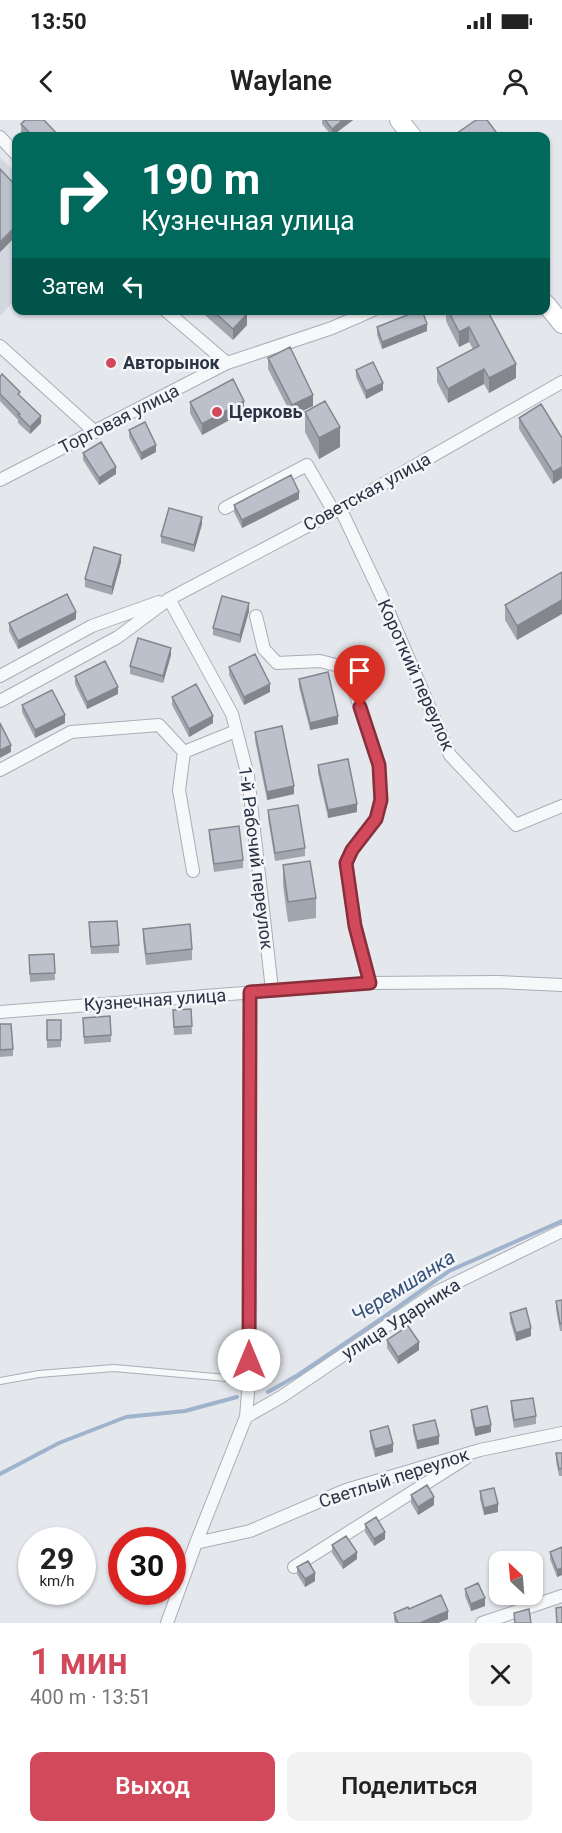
<!DOCTYPE html>
<html lang="ru">
<meta charset="utf-8">
<style>
:root{--surface:#fff;--page:#f2f2f2;--text:#222;--muted:#767676;--accent:#d1495b}
body{margin:0;font-family:Roboto,sans-serif;background:var(--page);color:var(--text);height:100vh;display:flex;flex-direction:column;font-size:22px;white-space:nowrap}
*{box-sizing:border-box;margin:0}
p{font-size:20px;color:var(--muted)}
.icon{flex:none;width:33px;height:33px;fill:none;stroke:currentColor;stroke-width:2;stroke-linecap:round;stroke-linejoin:round}
.map{position:relative;height:1503px;overflow:hidden}
.sheet{display:flex;flex-direction:column;background:var(--surface);flex:1}
.sheet>*{flex:none}
.top-card{position:absolute;left:12px;top:12px;width:538px;height:183px;border-radius:12px;box-shadow:0 2px 4px #0004;background:#00695c;color:#fff;overflow:hidden}
.needle{width:39px;rotate:334deg}
.buttons{position:absolute;left:489px;top:1431px;display:grid;gap:12px}
.buttons a{display:grid;place-items:center;width:54px;height:54px;border-radius:12px;background:var(--surface);box-shadow:0 2px 4px #0004;font-size:30px}
.speed{position:absolute;left:18px;top:1407px;display:flex;gap:12px;font-size:30px;font-weight:700;text-align:center}
.speed>*{display:grid;place-content:center;width:78px;height:78px;border-radius:50%;background:var(--surface);box-shadow:0 2px 4px #0004;line-height:1}
.speed small{font-size:15px;font-weight:400}
.speed .limit{border:9px solid #d22;background:#fff;color:#111}
.pin{position:absolute;display:grid;place-items:center;width:51px;height:51px;color:#fff;margin:-62px -26px;border-radius:50% 50% 50% 0;rotate:-45deg;box-shadow:0 0 6px #0007}
.pin .icon{rotate:45deg}
.me{position:absolute;width:66px;margin:-33px;rotate:0deg;stroke-linejoin:round;filter:drop-shadow(0 0 4px #0008)}
.turn{display:flex;align-items:center;gap:21px;height:126px;padding:0 30px;font-size:27px}
.turn .icon{width:78px;height:78px;stroke-width:2.5}
.turn b{display:block;font-size:42px;line-height:51px}
.then{display:flex;align-items:center;height:57px;padding:0 30px;background:#0003;gap:12px;font-size:22px}
.round{display:grid;place-items:center;flex:none;width:63px;height:63px;border-radius:12px;background:var(--page)}
.summary{display:flex;align-items:center;justify-content:space-between;height:102px;padding:0 30px}
h1{font-size:36px;font-weight:600;line-height:45px;color:var(--accent)}
.button{display:flex;gap:12px;margin-top:auto;padding:12px 30px}
.button a{flex:1;height:69px;border-radius:12px;background:var(--accent);color:#fff;font-size:24px;font-weight:600;line-height:69px;text-align:center}
.button a+a{background:var(--page);color:var(--text)}
.status{display:flex;justify-content:space-between;align-items:center;height:42px;padding:0 30px;background:var(--surface);direction:ltr}
.status svg{height:16px;fill:currentColor}
header{display:flex;justify-content:space-between;align-items:center;height:78px;padding:0 30px;background:var(--surface);font-size:27px;font-weight:600}
.map>svg:first-child{display:block}
</style>
<div class="status"><b>13:50</b><svg viewBox="0 0 49 12"><path d="M0 12V9h3v3zM5 12V6h3v6zM10 12V3h3v9zM15 12V0h3v12zM26 1h20v11H26zM47 4h2v5h-2z"/></svg></div>
<header><svg class="icon" aria-label="back" viewBox="0 0 24 24"><path d="M15 5l-7 7 7 7"/></svg>Waylane<svg class="icon" aria-label="person" viewBox="0 0 24 24"><circle cx="12" cy="8" r="4"/><path d="M4 21q1-7 8-7t8 7"/></svg></header>
<div class="map">
<svg width="562" height="1503" viewBox="0 0 562 1503">
<rect width="100%" height="100%" fill="#e4e7ec"/>
<path fill="#d2d6de" d="M0 37 16 54V178L0 196Z"/>
<g fill="none" stroke-linecap="round" stroke-linejoin="round">
<path stroke="#9fb4cc" stroke-width="4" d="M268 1272 298 1255 381 1199 449 1151 562 1101
M0 1354 59 1323 126 1297 185 1291 237 1277"/>
<g stroke="#a9aeb7" stroke-width="8">
<path id="service" d="M0 1261 39 1254 114 1248 249 1260"/>
</g>
<g stroke="#a9aeb7" stroke-width="14">
<path id="minor" d="M0 17 16 34
M165 190 227 243
M0 226 95 312
M0 360 227 243 332 208 373 190
M225 388 307 345 334 392
M340 388 384 481 450 635 516 705 562 686
M169 479 232 594 248 656 272 870
M256 496 264 529 277 543 320 541 347 548 379 645 380 680 376 699 352 730 346 743 355 805 370 863
M0 556 92 506 159 482
M0 581 118 517 169 479 334 392 562 262
M184 632 179 670 193 751
M0 650 71 612 159 605 184 632 236 611
M0 892 370 863 499 862 562 865
M246 1297 281 1277 435 1173 562 1111
M196 1423 250 1411 346 1370 480 1330 562 1313
M294 1447 466 1338
M167 1503 196 1423 246 1297 249 1260 250 872
M482 1503 562 1476"/>
</g>
<g stroke="#a9aeb7" stroke-width="20">
<path id="secondary" d="M399 0 412 16
M546 184 562 204"/>
</g>
<use href="#service" stroke="#f7f8fa" stroke-width="6"/>
<use href="#minor" stroke="#f7f8fa" stroke-width="12"/>
<use href="#secondary" stroke="#fff" stroke-width="18"/>
</g>
<path fill="#a1a5ae" d="M322 0H353L332 16 322 4Z
M21 4 59 16H26L21 12Z
M0 49 16 66V120L14 118 0 132Z
M199 190H242L247 205 233 220Z
M446 190H487L516 258 489 273 484 264 448 283 437 262V248L473 229 469 222 459 227 446 201Z
M377 207 427 211 382 229 377 215Z
M268 238 313 286 292 296 268 249Z
M356 250 383 270 366 279 356 257Z
M0 257 20 276 41 303 30 314 18 303V300L0 281Z
M190 282 244 292 202 315 190 293Z
M305 292 340 327 319 339 305 312Z
M519 298 562 318V358L553 364 519 309Z
M129 310 156 332 141 340 129 317Z
M83 333 116 354 99 365 83 340Z
M299 379 242 408 234 392V385Z
M202 404 194 432 161 423V416Z
M121 442 112 475 85 467V459Z
M562 452 517 520 505 500V485Z
M249 491 240 523 213 515V508Z
M76 499 18 529 9 511V503Z
M171 535 163 563 130 554V546Z
M229 547 270 572 244 585 229 555Z
M75 556 118 574 87 589 75 564Z
M299 559 338 604 310 610 299 567Z
M172 577 213 603 189 617 172 585Z
M22 585 65 603 35 618 22 592Z
M255 612 294 674 267 680 255 620Z
M318 645 357 692 328 698 318 653Z
M268 690 305 728V736L275 741 268 698Z
M209 710 243 740V748L214 752 209 717Z
M283 745 316 778V798L288 802 283 765Z
M143 809 192 829V840L146 845 143 820Z
M89 810 119 825V833L91 834Z
M54 834 55 860 30 862 29 835Z
M191 889 192 914 174 915 173 890Z
M83 898 111 915V922L84 924Z
M47 900H61V927L47 928Z
M0 904 13 929V936L0 937Z
M562 1180V1211H560L556 1189V1181Z
M510 1193 531 1216 516 1221 510 1200Z
M387 1220 419 1230 398 1244 387 1228Z
M511 1281 536 1296V1304L514 1308 511 1289Z
M471 1290 491 1312 475 1316 471 1297Z
M413 1305 439 1324 417 1329 413 1312Z
M370 1311 393 1332 375 1337 370 1318Z
M556 1333H562V1356H559L556 1341Z
M480 1371 498 1392 484 1395 480 1379Z
M411 1375 434 1385 418 1395 411 1383Z
M365 1404 385 1419 374 1426 365 1412Z
M332 1425 357 1439 343 1449 332 1433Z
M562 1427V1455L557 1457 550 1439V1432Z
M297 1447 315 1461 305 1467 297 1454Z
M465 1469 485 1486 471 1491 465 1476Z
M409 1489 448 1499 438 1503H395L394 1500V1493Z"/>
<path fill="#83868d" d="M343 0H353L332 16V9Z
M14 108V118L0 132V122Z
M247 194V205L233 220V209Z
M427 204V211L382 229V222Z
M469 207V222L459 227V212Z
M516 244V258L489 273V258Z
M484 249V264L448 283V269Z
M383 263V270L366 279V271Z
M313 275V286L292 296V285Z
M244 281V292L202 315V304Z
M41 296V303L30 314V307Z
M340 307V327L319 339V318Z
M156 325V332L141 340V333Z
M116 347V354L99 365V358Z
M562 347V358L553 364V352Z
M299 372V379L242 408V400Z
M202 397V404L194 432V425Z
M121 435V442L112 475V467Z
M562 480V494L517 520V506Z
M249 483V491L240 523V515Z
M76 492V499L18 529V521Z
M171 528V535L163 563V556Z
M270 564V572L244 585V577Z
M118 567V574L87 589V582Z
M65 595V603L35 618V610Z
M213 596V603L189 617V609Z
M338 596V604L310 610V603Z
M11 625V632L0 638V630Z
M294 666V674L267 680V672Z
M357 684V692L328 698V690Z
M531 1208V1216L516 1221V1213Z
M419 1222V1230L398 1244V1237Z
M491 1305V1312L475 1316V1308Z
M439 1316V1324L417 1329V1321Z
M393 1324V1332L375 1337V1329Z
M434 1377V1385L418 1395V1387Z
M498 1384V1392L484 1395V1388Z
M385 1412V1419L374 1426V1419Z
M357 1432V1439L343 1449V1442Z
M562 1448V1455L557 1457V1450Z
M315 1453V1461L305 1467V1459Z
M535 1459V1466L532 1467V1460Z
M485 1478V1486L471 1491V1484Z
M448 1491V1499L438 1503H420Z"/>
<path fill="#bbc0ca" stroke="#83868d" stroke-width="1.5" d="M25 0H44L59 16H33L21 4Z
M325 0H343L332 9Z
M476 0H487L499 16H453Z
M0 49 16 66V110L14 108 0 122Z
M212 190H242L247 194 233 209Z
M420 190H422L427 204 382 222 377 207Z
M448 190H487L516 244 489 258 484 249 448 269 437 248 479 226 469 207 459 212Z
M290 227 313 275 292 285 268 238Z
M373 242 383 263 366 271 356 250Z
M2 254 20 272 18 274 41 296 30 307 18 295 20 294 0 274V257Z
M233 259 244 281 202 304 190 282Z
M325 281 340 307 319 318 305 292Z
M541 284 562 318V347L553 352 519 298Z
M145 302 156 325 141 333 129 310Z
M101 322 116 347 99 358 83 333Z
M291 355 299 372 242 400 234 385Z
M169 388 202 397 194 425 161 416Z
M94 427 121 435 112 467 85 459Z
M562 452V480L517 506 505 485Z
M67 474 76 492 18 521 9 503Z
M222 476 249 483 240 515 213 508Z
M138 518 171 528 163 556 130 546Z
M255 534 270 564 244 577 229 547Z
M105 541 118 567 87 582 75 556Z
M328 552 338 596 310 603 299 559Z
M196 564 213 596 189 609 172 577Z
M52 570 65 595 35 610 22 585Z
M0 603 11 625 0 630Z
M282 606 294 666 267 672 255 612Z
M348 639 357 684 328 690 318 645Z
M298 685 305 728 275 733 268 690Z
M239 706 243 740 214 744 209 710Z
M310 741 316 778 288 782 283 745Z
M117 801 119 825 91 827 89 802Z
M190 804 192 829 146 834 143 809Z
M54 834 55 853 30 854 29 835Z
M191 889 192 906 174 907 173 890Z
M110 896 111 915 84 917 83 898Z
M47 900H61V920H47Z
M0 904H11L13 929 0 930Z
M562 1180V1203L560 1204 556 1181Z
M526 1188 531 1208 516 1213 510 1193Z
M408 1206 419 1222 398 1237 387 1220Z
M533 1278 536 1296 514 1300 511 1281Z
M487 1286 491 1305 475 1308 471 1290Z
M435 1300 439 1316 417 1321 413 1305Z
M388 1306 393 1324 375 1329 370 1311Z
M556 1333H562V1348L559 1349Z
M427 1365 434 1377 418 1387 411 1375Z
M494 1368 498 1384 484 1388 480 1371Z
M376 1397 385 1412 374 1419 365 1404Z
M346 1416 357 1432 343 1442 332 1425Z
M562 1427V1448L557 1450 550 1432Z
M308 1441 315 1453 305 1459 297 1447Z
M478 1463 485 1478 471 1484 465 1469Z
M441 1475 448 1491 420 1503H398L394 1493 408 1487 409 1489Z
M562 1487V1503H557L556 1488Z
M529 1489 531 1503H515L514 1493Z"/>
<g fill="none" stroke-linecap="round" stroke-linejoin="round">
<g stroke="#882f3b" stroke-width="15">
<path id="route" d="M249 1240 250 872 370 863 355 806 346 743 352 730 376 699 381 680 379 645 360 587"/>
</g>
<use href="#route" stroke="#d1495b" stroke-width="10"/>
</g>
<g fill="#d1495b" stroke="#f4f6f9" stroke-width="2">
<circle cx="111" cy="243" r="6"/>
<circle cx="217" cy="292" r="6"/>
</g>
<g text-anchor="middle" stroke-width="5" stroke-linejoin="round" paint-order="stroke">
<g font-size="18" font-weight="bold" fill="#2b3445" stroke="#f4f6f9" text-anchor="start">
<text x="123" y="249">Авторынок</text>
<text x="229" y="298">Церковь</text>
</g>
<g font-size="18" fill="#2b3445" stroke="#f4f6f9">
<text transform="translate(119 299) rotate(-27)" y="6">Торговая улица</text>
<text transform="translate(367 372) rotate(-29)" y="6">Советская улица</text>
<text transform="translate(416 555) rotate(66)" y="6">Короткий переулок</text>
<text transform="translate(256 738) rotate(83)" y="6">1-й Рабочий переулок</text>
<text transform="translate(155 880) rotate(-4)" y="6">Кузнечная улица</text>
<text transform="translate(401 1199) rotate(-32)" y="6">улица Ударника</text>
<text transform="translate(394 1358) rotate(-18)" y="6">Светлый переулок</text>
</g>
<g font-size="20" font-style="italic" fill="#34527a" stroke="#f4f6f9">
<text transform="translate(403 1166) rotate(-32)" y="7">Черемшанка</text>
</g>
</g>
</svg>
<div class="buttons">
<a><svg class="needle" viewBox="-14 -14 28 28"><path d="M0-13l5 13h-10z" fill="#e53935"/><path d="M0 13l5-13h-10z" fill="#767676"/></svg></a>
</div>
<div class="speed"><div>29<small>km/h</small></div><div class="limit">30</div></div>
<div class="pin" style="left:360px;top:587px;background:#d93025"><svg class="icon" aria-label="arrive" viewBox="0 0 24 24"><path d="M6 21V4h12l-3 4 3 4H6"/></svg></div>
<svg class="me" style="left:249px;top:1240px" viewBox="-20 -20 40 40"><circle r="19" fill="#fff"/><path d="M0-13L10 11 0 6-10 11z" fill="#d1495b"/></svg>
<div class="top-card">
<div class="turn"><svg class="icon" aria-label="right" viewBox="0 0 24 24"><path d="M7 20v-9h11M14 6l5 5-5 5"/></svg><div><b>190 m</b>Кузнечная улица</div></div>
<div class="then">Затем<svg class="icon" aria-label="left" viewBox="0 0 24 24"><path d="M17 20v-9H6M10 6l-5 5 5 5"/></svg></div>
</div>
</div>
<section class="sheet">
<div class="summary"><div><h1>1 мин</h1><p>400 m · 13:51</p></div><a class="round"><svg class="icon" aria-label="close" viewBox="0 0 24 24"><path d="M6 6l12 12M18 6L6 18"/></svg></a></div>
<div class="button"><a>Выход</a><a>Поделиться</a></div>
</section>
